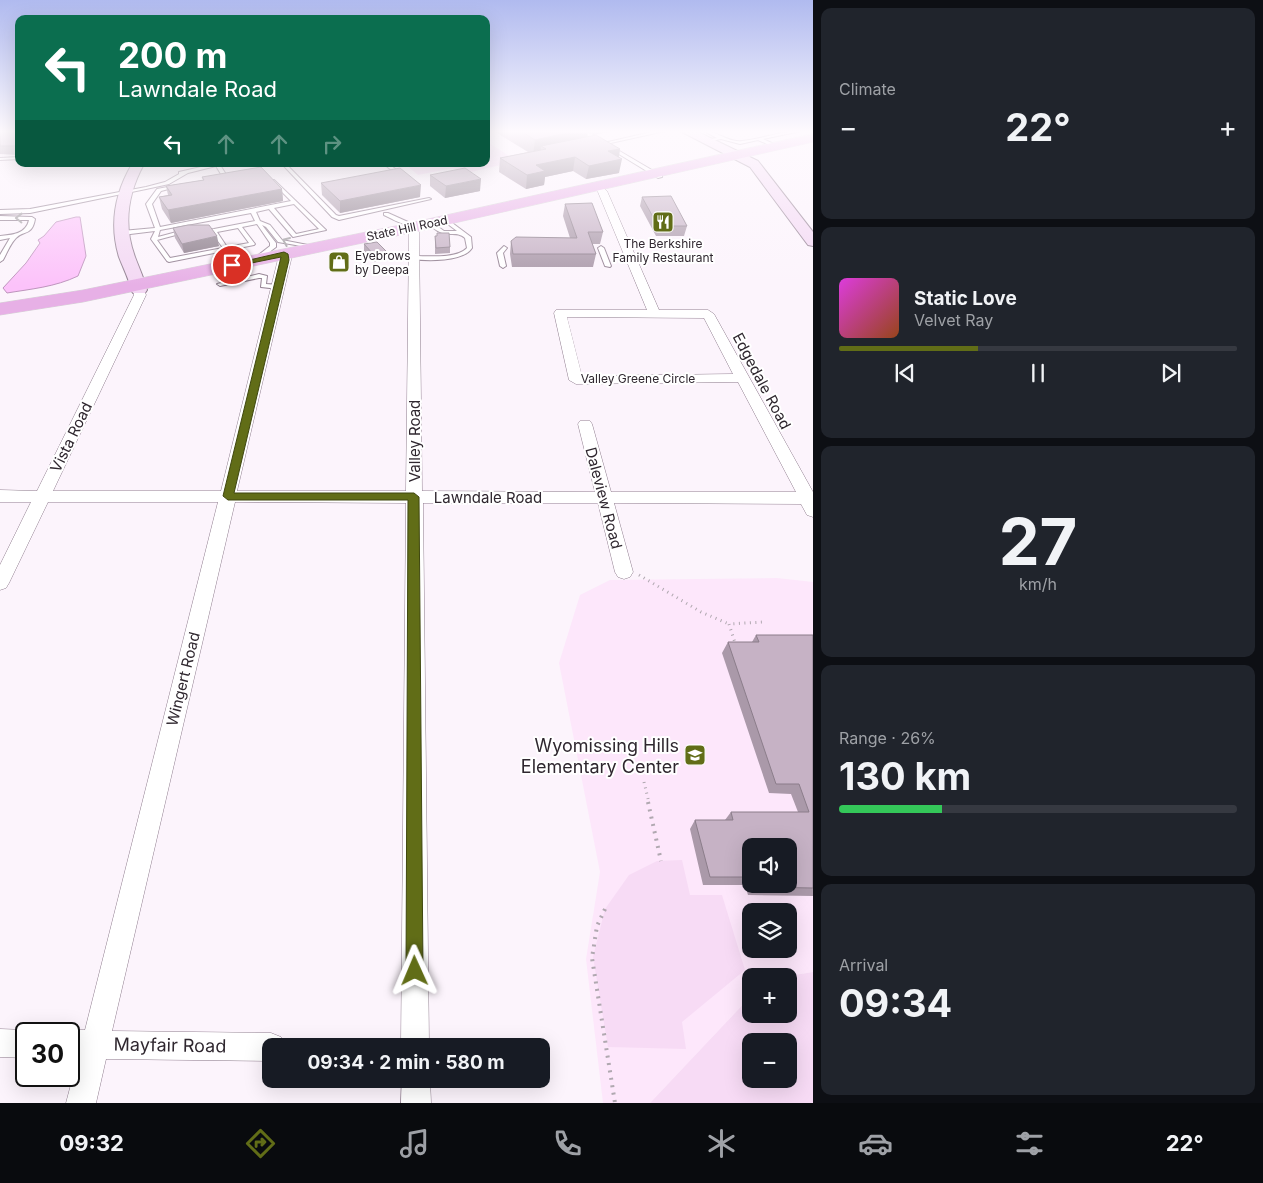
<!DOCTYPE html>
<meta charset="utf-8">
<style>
:root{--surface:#171b24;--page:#20242c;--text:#f1f3f6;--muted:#9ea1a6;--line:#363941;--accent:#616d17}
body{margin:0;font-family:Inter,sans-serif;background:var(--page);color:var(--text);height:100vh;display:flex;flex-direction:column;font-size:19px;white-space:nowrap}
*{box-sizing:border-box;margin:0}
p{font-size:16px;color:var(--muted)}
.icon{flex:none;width:28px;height:28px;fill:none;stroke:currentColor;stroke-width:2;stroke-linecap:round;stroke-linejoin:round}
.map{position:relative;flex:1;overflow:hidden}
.details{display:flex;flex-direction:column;gap:8px;padding:8px;background:#0d0f14;width:450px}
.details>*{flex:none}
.guide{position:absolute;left:15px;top:15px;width:475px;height:152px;border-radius:10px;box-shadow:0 5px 20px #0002;background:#0b6e4f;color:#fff;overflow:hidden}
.fabs{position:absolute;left:742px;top:838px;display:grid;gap:10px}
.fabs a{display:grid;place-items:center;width:55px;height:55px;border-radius:10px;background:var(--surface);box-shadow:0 5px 20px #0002;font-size:25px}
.speed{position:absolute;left:15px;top:1022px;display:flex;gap:10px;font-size:25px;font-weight:700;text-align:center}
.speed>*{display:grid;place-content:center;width:65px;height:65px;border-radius:50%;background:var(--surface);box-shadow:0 5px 20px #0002;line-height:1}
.speed .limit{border:2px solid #111;border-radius:8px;background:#fff;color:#111}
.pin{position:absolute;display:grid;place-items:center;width:42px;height:42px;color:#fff;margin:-21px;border:2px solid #fff;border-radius:50%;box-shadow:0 1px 5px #0007}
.me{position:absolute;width:55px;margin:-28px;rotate:359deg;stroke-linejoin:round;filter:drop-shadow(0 0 4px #0008)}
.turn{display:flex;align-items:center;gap:18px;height:105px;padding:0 20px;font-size:22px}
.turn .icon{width:65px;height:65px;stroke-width:2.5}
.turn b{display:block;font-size:35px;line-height:42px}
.lanes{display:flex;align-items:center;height:48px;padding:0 20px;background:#0003;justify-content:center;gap:25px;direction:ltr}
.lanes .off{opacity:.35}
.big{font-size:38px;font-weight:700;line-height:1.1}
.details .widget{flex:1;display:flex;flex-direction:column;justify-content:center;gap:8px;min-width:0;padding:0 18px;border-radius:10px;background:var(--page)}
.details .dial{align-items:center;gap:0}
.dial b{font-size:65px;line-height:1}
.song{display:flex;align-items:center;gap:15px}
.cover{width:60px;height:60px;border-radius:8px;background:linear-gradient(135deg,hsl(300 70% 55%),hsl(20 70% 35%))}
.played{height:5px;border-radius:2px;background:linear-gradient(90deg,var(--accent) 35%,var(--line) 35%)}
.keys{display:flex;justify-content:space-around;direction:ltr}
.heat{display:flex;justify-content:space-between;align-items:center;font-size:28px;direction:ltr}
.charge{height:8px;border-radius:4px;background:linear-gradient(90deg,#34c759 26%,var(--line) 0)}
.trip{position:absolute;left:262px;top:1038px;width:288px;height:50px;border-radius:10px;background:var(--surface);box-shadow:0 5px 20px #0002;font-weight:700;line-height:50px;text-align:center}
.menu{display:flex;height:80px;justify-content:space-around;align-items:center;background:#090b0e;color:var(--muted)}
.menu .icon{width:35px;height:35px}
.menu .active{color:var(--accent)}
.menu b{font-size:22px;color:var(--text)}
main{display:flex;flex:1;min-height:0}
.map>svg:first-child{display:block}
</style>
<main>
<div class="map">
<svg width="813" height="1103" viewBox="0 0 813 1103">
<rect width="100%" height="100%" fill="#fcf4fc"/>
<!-- built -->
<path fill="#fde7fb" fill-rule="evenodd" d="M777 578 813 582V972L788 976H751V996L650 1103H603L586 959 600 872 559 663 580 595 610 580ZM751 846H789V884H751ZM751 911H789V949H751Z"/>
<!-- green -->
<path fill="#f7dbf5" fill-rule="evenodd" d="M486 141 517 161 471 172 453 168 418 175 405 164H486Z
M682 860 690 895H722L745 970 682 1022 686 1049 608 1047 593 957 605 909 629 875 657 861Z
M813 972V1103H650L751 996V1014H789L788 976ZM751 1041H789V1079H751Z"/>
<!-- water -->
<path fill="#fcc2fa" stroke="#be94bd" d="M76 217H80L86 256 78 276C55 287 31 289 7 293L3 288 26 263 40 243 38 240 44 236 56 222Z"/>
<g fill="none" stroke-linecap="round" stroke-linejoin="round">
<!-- lane casing -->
<g stroke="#907e8f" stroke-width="2">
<path id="lane" d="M656 131H665L597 146 595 145Z
M704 131C717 131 729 143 742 141 762 139 781 131 801 131L763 139 776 145 774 147 758 140 740 144 721 139 706 142 704 140 717 138Z
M611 146 662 176V177L658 178 609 148Z
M19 157V159L0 160V158Z
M214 164H221L220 165 227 176H234V178L224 179 216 166 188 173 169 184 146 189 30 213 0 214V210L30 209 146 187 165 182 179 174V172Z
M282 164H286L336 215 339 216 429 198 431 199 339 220 332 217Z
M384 164H389L404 176 400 177Z
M274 180 326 230 293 237 269 209 256 212 260 221 270 225 282 240 313 246V248L278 242 266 227 262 225 276 243V247L260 259H256V257L270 246V243L257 224 242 227 255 244 254 245 169 262 167 261 151 239 155 231 122 235 119 233 122 231 155 228 146 204 157 189 178 185 180 186 161 191 152 204 160 227 291 201 272 182V181ZM294 204 319 229 296 234 274 208ZM251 213 255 221 214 229 200 230 199 231 202 233H212L223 248 170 258 157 240 187 232 184 230 158 237 160 230ZM238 228 249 243 227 247 217 232Z
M384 213H388L408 222H419L422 224C409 229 396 221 384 215Z
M0 216 32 217 35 219C32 236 24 230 16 238 10 244 7 253 3 260L0 262V255L10 238 0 240V236C12 235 26 234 29 220H0Z
M451 222 471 237 472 248C463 262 427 261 412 259V257L414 256C428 256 457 259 467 248L465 238C455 229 447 240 432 227L437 226 444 231H457L449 225V223Z
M504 246 507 248 503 253 506 266 503 268 500 266 497 253Z
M601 246 604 248 611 266 610 267 605 266 598 248Z
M259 274 267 276 266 284 279 285 282 287 279 289 261 287 262 278H259L220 286 217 284Z"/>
</g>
<!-- street casing -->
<g stroke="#907e8f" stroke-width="1">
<path id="street" d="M597 183 607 191 659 310H708L714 314 813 492V517L807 515 801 504 614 503 633 572 630 577 624 579 618 577 615 572 598 503H423L429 1046H401L406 503 235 502 112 1031 271 1033 281 1037 285 1046H271V1061L106 1059 96 1103H66L78 1058H69V1034H60L69 1030H85L218 502H48L9 583 6 588 0 590V565L31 502H0V490L37 491 134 295 133 290 139 286 143 287 146 295 53 491H221L279 255 285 252 291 255V260L237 491H406L409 233 405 228 410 225 414 226 419 232 422 491 595 492 578 424 580 421H590L592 424 611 492H796L738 382 576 384 569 380 554 313 556 310H647L598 192 592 186ZM567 317 704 318 733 374 582 376Z
M0 1029 26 1030 35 1034H26V1058L0 1057Z
M402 1079H430L431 1103H401Z"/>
</g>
<!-- secondary casing -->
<g stroke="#907e8f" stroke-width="2">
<path id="secondary" d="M680 131H696L758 161 813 232V246L808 245 750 167Z
M132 164H144C128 193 123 225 135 257 139 268 144 278 147 290L145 293H133L131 290C129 278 123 268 119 257 109 224 115 193 132 164Z"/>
</g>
<!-- primary casing -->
<g stroke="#d5d4d5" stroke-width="1">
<path id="primary" d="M813 134V142L410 233 83 302 0 315V303L83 290 410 223Z"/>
</g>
<!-- path-far1 -->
<path stroke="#b0a8b0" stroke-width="3" stroke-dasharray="1 4.5" stroke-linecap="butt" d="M639 575 701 612 729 624
M736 646 729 624 763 622
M644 782 649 803"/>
<!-- path -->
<path stroke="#b0a8b0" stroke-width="4" stroke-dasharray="2 5.5" stroke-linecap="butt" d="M648 802 661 861
M605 909 597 926 592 958 615 1103"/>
<!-- lane -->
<use href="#lane" fill="#fff" fill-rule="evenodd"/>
<!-- street -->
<use href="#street" fill="#fff" fill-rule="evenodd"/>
<!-- secondary -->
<use href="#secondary" fill="#f3d8f3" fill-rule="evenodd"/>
<!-- primary -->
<use href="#primary" fill="#e7b0e6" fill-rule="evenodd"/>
</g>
<!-- wall -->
<path fill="#aa99a9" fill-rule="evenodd" d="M0 131H19V155L0 154Z
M494 131H613L593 135 588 133 587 137 620 149 619 157V173L586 179 573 171 545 177 544 185 526 189 499 172 500 158 528 152Z
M430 175 480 191 445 198 430 186Z
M202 177 282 189 283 201 171 223 162 209 159 197 168 195 166 186 203 180Z
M321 183 420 197 340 213 322 195Z
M642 197 687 226 684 236H656L640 206Z
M565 204 603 232 600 244H592L596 254 593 267H512L510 254 511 241 570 238 563 216Z
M173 228 219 246 184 253 175 238Z
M435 236 450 247V253L435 254Z
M364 244 388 259 374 262 364 251Z
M756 635H813V896L748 895 745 885H703L690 829 695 820H725L731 812H798L791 794 769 793 722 653 728 642H752ZM751 846 789 884H751Z"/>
<!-- shaded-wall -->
<path fill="#8b7d8a" d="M575 131H588L586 144 546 149 541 146 540 154 533 155 535 140Z
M594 131H613L593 135Z
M620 149 618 160 622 159 619 173 586 179 589 166 608 151Z
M575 157 573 171 545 177 544 185 526 189 527 175 536 165Z
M481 179 480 191 445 198 446 186Z
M421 185 420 197 340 213V201Z
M282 189 283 201 171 223 168 210Z
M217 236 219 246 184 253 182 244Z
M387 252 388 259 374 262V255Z"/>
<!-- building -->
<path fill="#c6b2c5" stroke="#8b7d8a" d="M0 131H19V145L18 146H0Z
M521 131H575L535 140Z
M596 135 620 149 608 151 622 159 589 166 575 157 536 165 545 171 527 175 500 158 546 149 541 146Z
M261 167 282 189 168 210 159 197 172 195 166 186 204 180 202 177Z
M400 168 421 185 340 201 321 183Z
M465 168 481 179 446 186 430 175Z
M671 196 687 226H658L642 197Z
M592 203 603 232H588L596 254H513L511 241 516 237 577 238 565 204Z
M188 225H209L217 236 182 244 173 228Z
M437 233H449L450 247 436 248 435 236H437Z
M377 242 387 252 374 255 364 244Z
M756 635H813V888L755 887 754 884H789V846H751V877H710L695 820H733L731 812H809L799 784H776L728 642H759Z"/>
<!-- one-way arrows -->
<defs><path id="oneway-chevron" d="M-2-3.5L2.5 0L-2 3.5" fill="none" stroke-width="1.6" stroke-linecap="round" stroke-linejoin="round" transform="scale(1.25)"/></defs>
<g stroke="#a19ea1">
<use href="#oneway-chevron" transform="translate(19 218) rotate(-179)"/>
<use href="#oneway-chevron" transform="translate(286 241) rotate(-157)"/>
</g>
<!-- sky -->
<linearGradient id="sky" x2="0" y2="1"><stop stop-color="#b0baef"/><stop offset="0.46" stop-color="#fefafe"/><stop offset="1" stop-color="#fefafe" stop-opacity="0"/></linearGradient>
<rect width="813" height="286" fill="url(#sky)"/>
<!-- route -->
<path fill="#616d17" stroke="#3f470f" d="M284 252 288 254 289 260 234 493H414L419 497 423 971 421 977 415 979 409 977 406 971 408 500H228L223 496 281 257 232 267 228 265Z"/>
<!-- icons -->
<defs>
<g id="restaurant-square" transform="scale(1.125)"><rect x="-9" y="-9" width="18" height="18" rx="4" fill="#616d17" stroke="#fff"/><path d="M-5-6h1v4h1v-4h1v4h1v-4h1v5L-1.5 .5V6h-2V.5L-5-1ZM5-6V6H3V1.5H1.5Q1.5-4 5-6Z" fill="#fff"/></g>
<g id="shop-square" transform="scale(1.125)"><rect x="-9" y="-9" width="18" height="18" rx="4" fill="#616d17" stroke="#fff"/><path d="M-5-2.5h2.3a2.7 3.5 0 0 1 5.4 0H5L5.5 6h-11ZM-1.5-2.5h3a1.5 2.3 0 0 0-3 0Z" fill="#fff"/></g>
<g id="school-square" transform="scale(1.125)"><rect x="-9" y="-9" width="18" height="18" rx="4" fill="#616d17" stroke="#fff"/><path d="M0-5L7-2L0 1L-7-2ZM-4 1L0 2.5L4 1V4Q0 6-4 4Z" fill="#fff"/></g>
</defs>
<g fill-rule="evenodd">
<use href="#restaurant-square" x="663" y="222"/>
<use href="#shop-square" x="339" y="262"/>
<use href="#school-square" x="695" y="755"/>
</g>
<g text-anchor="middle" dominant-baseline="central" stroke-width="4" stroke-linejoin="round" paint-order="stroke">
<!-- far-street labels -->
<g font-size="12" fill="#2f272f" stroke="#fff">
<text transform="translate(407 228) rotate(-12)">State Hill Road</text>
<text x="638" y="378">Valley Greene Circle</text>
</g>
<!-- far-poi labels -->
<g font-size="12" fill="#2f272f" stroke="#fff">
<text x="663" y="243">The Berkshire<tspan x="663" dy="14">Family Restaurant</tspan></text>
<text x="355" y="255" text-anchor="start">Eyebrows<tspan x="355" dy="14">by Deepa</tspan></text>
</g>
<!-- street labels -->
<g font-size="15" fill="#2f272f" stroke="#fff">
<text transform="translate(762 381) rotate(62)">Edgedale Road</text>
<text transform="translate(71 437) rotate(-64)">Vista Road</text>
<text transform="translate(414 441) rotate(-90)">Valley Road</text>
<text x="488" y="497">Lawndale Road</text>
<text transform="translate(604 498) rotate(75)">Daleview Road</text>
<text transform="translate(183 679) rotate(-76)">Wingert Road</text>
</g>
<!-- near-poi labels -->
<g font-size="18" fill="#2f272f" stroke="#fff" text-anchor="end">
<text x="679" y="745">Wyomissing Hills<tspan x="679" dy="21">Elementary Center</tspan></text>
</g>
<!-- near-street labels -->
<g font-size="18" fill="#2f272f" stroke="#fff">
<text transform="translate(170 1045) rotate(1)">Mayfair Road</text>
</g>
</g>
</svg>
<div class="fabs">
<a><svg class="icon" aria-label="sound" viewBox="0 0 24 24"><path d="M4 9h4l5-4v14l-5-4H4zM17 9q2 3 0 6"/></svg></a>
<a><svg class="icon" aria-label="layers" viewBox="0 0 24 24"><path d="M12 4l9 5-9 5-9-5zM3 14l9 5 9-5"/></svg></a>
<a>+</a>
<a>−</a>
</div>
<div class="speed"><div class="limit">30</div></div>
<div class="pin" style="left:232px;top:265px;background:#d93025"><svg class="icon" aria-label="arrive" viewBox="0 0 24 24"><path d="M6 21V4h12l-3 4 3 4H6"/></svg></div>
<svg class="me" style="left:415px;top:971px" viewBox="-20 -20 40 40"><path d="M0-17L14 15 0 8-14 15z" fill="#616d17" stroke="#fff" stroke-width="4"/></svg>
<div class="trip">09:34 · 2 min · 580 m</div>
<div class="guide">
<div class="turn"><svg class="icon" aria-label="left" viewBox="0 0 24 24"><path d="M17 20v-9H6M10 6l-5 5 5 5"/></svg><div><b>200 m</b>Lawndale Road</div></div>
<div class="lanes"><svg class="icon" aria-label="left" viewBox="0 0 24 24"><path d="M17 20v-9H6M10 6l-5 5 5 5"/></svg><svg class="icon off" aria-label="ahead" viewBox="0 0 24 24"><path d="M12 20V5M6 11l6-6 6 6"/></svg><svg class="icon off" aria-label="ahead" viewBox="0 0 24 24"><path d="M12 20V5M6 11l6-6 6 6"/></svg><svg class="icon off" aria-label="right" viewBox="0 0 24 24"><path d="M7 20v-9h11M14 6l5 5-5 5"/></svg></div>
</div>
</div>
<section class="details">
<div class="widget"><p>Climate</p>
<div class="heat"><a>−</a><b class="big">22°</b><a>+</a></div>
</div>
<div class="widget">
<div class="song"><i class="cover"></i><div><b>Static Love</b><p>Velvet Ray</p></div></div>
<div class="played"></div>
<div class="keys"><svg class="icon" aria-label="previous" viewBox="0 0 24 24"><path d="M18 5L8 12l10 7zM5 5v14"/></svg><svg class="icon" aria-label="pause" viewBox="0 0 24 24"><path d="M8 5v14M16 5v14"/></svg><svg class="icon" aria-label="next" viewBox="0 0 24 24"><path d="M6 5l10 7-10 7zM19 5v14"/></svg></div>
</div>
<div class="widget dial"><b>27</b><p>km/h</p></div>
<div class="widget"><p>Range · 26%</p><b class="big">130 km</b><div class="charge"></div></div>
<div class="widget"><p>Arrival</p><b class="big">09:34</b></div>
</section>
</main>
<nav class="menu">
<b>09:32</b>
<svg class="icon active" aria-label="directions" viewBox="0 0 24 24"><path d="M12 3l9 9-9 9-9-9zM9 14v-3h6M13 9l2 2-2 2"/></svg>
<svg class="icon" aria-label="music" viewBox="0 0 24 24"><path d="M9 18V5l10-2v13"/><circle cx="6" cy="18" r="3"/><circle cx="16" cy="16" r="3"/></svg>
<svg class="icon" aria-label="phone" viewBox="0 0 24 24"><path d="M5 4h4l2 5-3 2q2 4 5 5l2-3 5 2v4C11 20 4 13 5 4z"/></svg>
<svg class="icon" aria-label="climate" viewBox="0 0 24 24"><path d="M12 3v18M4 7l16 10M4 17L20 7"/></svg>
<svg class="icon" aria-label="car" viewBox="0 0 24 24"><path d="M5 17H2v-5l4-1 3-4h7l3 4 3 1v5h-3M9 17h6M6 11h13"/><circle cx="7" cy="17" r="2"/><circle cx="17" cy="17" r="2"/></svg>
<svg class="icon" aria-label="filters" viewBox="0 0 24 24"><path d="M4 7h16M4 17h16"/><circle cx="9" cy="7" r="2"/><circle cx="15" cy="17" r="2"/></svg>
<b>22°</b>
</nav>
